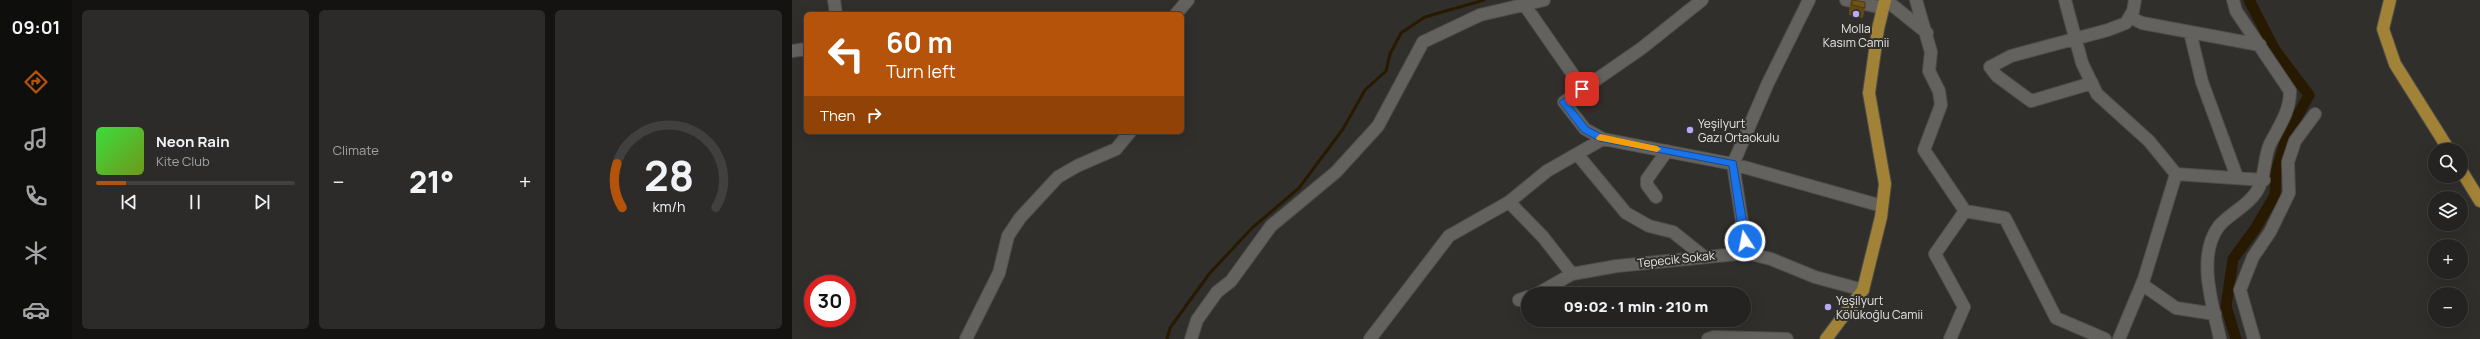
<!DOCTYPE html>
<meta charset="utf-8">
<style>
:root{--surface:#242321;--page:#2c2b2a;--text:#f1f3f6;--muted:#a3a4a5;--line:#41403f;--accent:#b45309}
body{margin:0;font-family:Manrope,sans-serif;background:var(--page);color:var(--text);height:100vh;display:flex;flex-direction:column;font-size:15px;white-space:nowrap}
*{box-sizing:border-box;margin:0}
p{font-size:13px;color:var(--muted)}
.icon{flex:none;width:22px;height:22px;fill:none;stroke:currentColor;stroke-width:2;stroke-linecap:round;stroke-linejoin:round}
.map{position:relative;flex:1;overflow:hidden}
.details{display:flex;flex-direction:column;gap:10px;padding:10px;background:#141312;width:720px}
.details>*{flex:none}
.top-card{position:absolute;left:12px;top:12px;width:380px;height:122px;border-radius:6px;box-shadow:0 4px 16px #0002,0 0 0 1px var(--line);background:#b45309;color:#fff;overflow:hidden}
.tools{position:absolute;left:1636px;top:143px;display:grid;gap:8px}
.tools a{display:grid;place-items:center;width:40px;height:40px;border-radius:50%;background:var(--surface);box-shadow:0 4px 16px #0002,0 0 0 1px var(--line);font-size:20px}
.speed{position:absolute;left:12px;top:275px;display:flex;gap:8px;font-size:20px;font-weight:700;text-align:center}
.speed>*{display:grid;place-content:center;width:52px;height:52px;border-radius:50%;background:var(--surface);box-shadow:0 4px 16px #0002,0 0 0 1px var(--line);line-height:1}
.speed .limit{border:6px solid #d22;background:#fff;color:#111}
.pin{position:absolute;display:grid;place-items:center;width:34px;height:34px;color:#fff;margin:-17px;border-radius:8px;box-shadow:0 2px 6px #0006}
.me{position:absolute;width:44px;margin:-22px;rotate:349deg;stroke-linejoin:round;filter:drop-shadow(0 0 3px #0008)}
.turn{display:flex;align-items:center;gap:14px;height:84px;padding:0 16px;font-size:18px}
.turn .icon{width:52px;height:52px;stroke-width:2.5}
.turn b{display:block;font-size:28px;line-height:34px}
.then{display:flex;align-items:center;height:38px;padding:0 16px;background:#0003;gap:8px;font-size:15px}
.big{font-size:30px;font-weight:800;line-height:1.1}
.details .card{flex:1;display:flex;flex-direction:column;justify-content:center;gap:6px;min-width:0;padding:0 14px;border-radius:6px;background:var(--page)}
.details .dial{align-items:center;gap:0}
.dial svg{height:104px;overflow:visible;fill:none;stroke:var(--line);stroke-width:7;stroke-linecap:round;text-anchor:middle}
.dial text{fill:var(--text);stroke:none}
.song{display:flex;align-items:center;gap:12px}
.cover{width:48px;height:48px;border-radius:6px;background:linear-gradient(135deg,hsl(120 70% 55%),hsl(80 70% 35%))}
.played{height:4px;border-radius:2px;background:linear-gradient(90deg,var(--accent) 15%,var(--line) 15%)}
.keys{display:flex;justify-content:space-around;direction:ltr}
.heat{display:flex;justify-content:space-between;align-items:center;font-size:22px;direction:ltr}
.details .tiles{flex:1;display:grid;gap:10px;grid-template-columns:repeat(3,1fr)}
.trip{position:absolute;left:729px;top:287px;width:230px;height:40px;border-radius:20px;background:var(--surface);box-shadow:0 4px 16px #0002,0 0 0 1px var(--line);font-weight:800;line-height:40px;text-align:center}
main{display:flex;flex:1;min-height:0}
.dock{display:flex;flex-direction:column;width:72px;justify-content:space-around;align-items:center;background:#0e0e0d;color:var(--muted)}
.dock .icon{width:28px;height:28px}
.dock .active{color:var(--accent)}
.dock b{font-size:18px;color:var(--text)}
.map>svg:first-child{display:block}
</style>
<main>
<nav class="dock">
<b>09:01</b>
<svg class="icon active" aria-label="directions" viewBox="0 0 24 24"><path d="M12 3l9 9-9 9-9-9zM9 14v-3h6M13 9l2 2-2 2"/></svg>
<svg class="icon" aria-label="music" viewBox="0 0 24 24"><path d="M9 18V5l10-2v13"/><circle cx="6" cy="18" r="3"/><circle cx="16" cy="16" r="3"/></svg>
<svg class="icon" aria-label="phone" viewBox="0 0 24 24"><path d="M5 4h4l2 5-3 2q2 4 5 5l2-3 5 2v4C11 20 4 13 5 4z"/></svg>
<svg class="icon" aria-label="climate" viewBox="0 0 24 24"><path d="M12 3v18M4 7l16 10M4 17L20 7"/></svg>
<svg class="icon" aria-label="car" viewBox="0 0 24 24"><path d="M5 17H2v-5l4-1 3-4h7l3 4 3 1v5h-3M9 17h6M6 11h13"/><circle cx="7" cy="17" r="2"/><circle cx="17" cy="17" r="2"/></svg>
</nav>
<section class="details">
<div class="tiles">
<div class="card">
<div class="song"><i class="cover"></i><div><b>Neon Rain</b><p>Kite Club</p></div></div>
<div class="played"></div>
<div class="keys"><svg class="icon" aria-label="previous" viewBox="0 0 24 24"><path d="M18 5L8 12l10 7zM5 5v14"/></svg><svg class="icon" aria-label="pause" viewBox="0 0 24 24"><path d="M8 5v14M16 5v14"/></svg><svg class="icon" aria-label="next" viewBox="0 0 24 24"><path d="M6 5l10 7-10 7zM19 5v14"/></svg></div>
</div>
<div class="card"><p>Climate</p>
<div class="heat"><a>−</a><b class="big">21°</b><a>+</a></div>
</div>
<div class="card dial"><svg viewBox="0 0 100 80">
<path d="M14 69A42 42 0 1 1 86 69"/>
<path d="M14 69A42 42 0 0 1 10 35" stroke="#b45309"/>
<text x="50" y="56" font-size="32" font-weight="700">28</text>
<text x="50" y="72" font-size="11">km/h</text>
</svg></div>
</div>
</section>
<div class="map">
<svg width="1688" height="339" viewBox="0 0 1688 339">
<rect width="100%" height="100%" fill="#302f2c"/>
<g fill="none" stroke-linecap="round" stroke-linejoin="round">
<!-- stream -->
<path stroke="#281a00" stroke-width="3" d="M375 339 378 328 417 274 460 228 507 188 551 129 573 90 594 71 598 54 609 33 633 17 692 0"/>
<!-- canal -->
<path stroke="#281a00" stroke-width="11" d="M1444 339 1434 306 1441 259 1463 229 1483 195 1484 172 1496 133 1517 95 1483 50 1457 0"/>
<!-- minor casing -->
<g stroke="#4e4d4a" stroke-width="14">
<path id="minor" d="M42 0 44 14
M910 0 850 48 772 102 793 129 811 139 941 164 1090 206
M1054 0 1091 8
M1094 0 1135 33
M1124 0 1139 52 1137 71 1147 91 1149 105 1132 150 1173 211 1213 218 1264 318 1313 339
M1273 0 1290 63 1305 94 1357 141 1384 174 1352 279 1327 339
M730 5 734 7 791 89
M384 14 396 0
M1338 17 1350 23 1468 45
M1398 32 1410 82 1445 177
M0 51 14 49
M1300 83 1239 101 1205 76 1198 67 1219 56 1316 30 1334 23 1341 11 1343 0
M785 154 834 213 857 226 881 232 911 256
M1384 174 1472 180
M864 197 855 185V179L875 151
M717 202 751 237 780 274
M955 253 941 164 976 83 1017 0
M1351 285 1384 308 1423 314
M745 294 780 274 825 266 955 253 979 259 1023 277 1071 290
M727 300 736 297
M174 339 207 273 216 236 228 218 266 177 285 166 324 149 338 132
M399 339 405 320 425 292 439 281 479 226 544 172 586 126 631 42 688 15 752 0
M578 339 657 236 717 202 755 171 811 139
M916 339 922 337 995 339
M1158 339 1172 307 1143 254 1173 211
M1428 339C1421 306 1404 256 1427 226 1438 213 1456 206 1465 191 1474 177 1471 159 1478 144 1487 126 1498 112 1498 91L1444 11 1441 0
M1462 339 1448 290 1461 257 1478 232 1497 193 1496 162 1503 141 1523 114"/>
</g>
<!-- major casing -->
<g stroke="#4e4d4a" stroke-width="14">
<path id="major" d="M1598 0 1591 29 1603 64 1657 150
M1669 170 1688 201
M1034 339 1071 290 1089 217 1093 184 1077 93 1086 29 1093 0"/>
</g>
<!-- minor -->
<use href="#minor" stroke="#64625f" stroke-width="12"/>
<!-- major -->
<use href="#major" stroke="#a18236" stroke-width="12"/>
</g>
<!-- wall -->
<path fill="#5f4815" d="M1059 0 1073 8 1071 18 1057 15V10Z"/>
<!-- building -->
<path fill="#6f5418" stroke="#4e3b11" d="M1060 0 1073 2V8L1060 5Z"/>
<!-- route -->
<path fill="#1a73e8" stroke="#114b97" d="M788 87 795 89 777 103 796 127 813 136 944 161 958 241 956 244 953 245 948 241 937 166 807 141 790 132 767 102Z"/>
<!-- slow -->
<path fill="#f59e0b" d="M808 134 865 146 869 149 865 152 805 140 804 138Z"/>
<!-- markers -->
<g fill="#baaaf6" stroke="#302f2c" stroke-width="1.5">
<circle cx="1064" cy="14" r="4"/>
<circle cx="898" cy="130" r="4"/>
<circle cx="1036" cy="307" r="4"/>
</g>
<g text-anchor="middle" dominant-baseline="central" stroke-width="4" stroke-linejoin="round" paint-order="stroke">
<!-- poi labels -->
<g font-size="12" fill="#e6e5e4" stroke="#302f2c" text-anchor="start">
<text x="1064" y="28" text-anchor="middle">Molla<tspan x="1064" dy="14">Kasım Camii</tspan></text>
<text x="906" y="123">Yeşilyurt<tspan x="906" dy="14">Gazı Ortaokulu</tspan></text>
<text x="1044" y="300">Yeşilyurt<tspan x="1044" dy="14">Kölükoğlu Camii</tspan></text>
</g>
<!-- street labels -->
<g font-size="12" fill="#e6e5e4" stroke="#302f2c">
<text transform="translate(884 259) rotate(-6)">Tepecik Sokak</text>
</g>
</g>
</svg>
<div class="tools">
<a><svg class="icon" aria-label="search" viewBox="0 0 24 24"><circle cx="10" cy="10" r="6"/><path d="M15 15l6 6"/></svg></a>
<a><svg class="icon" aria-label="layers" viewBox="0 0 24 24"><path d="M12 4l9 5-9 5-9-5zM3 14l9 5 9-5"/></svg></a>
<a>+</a>
<a>−</a>
</div>
<div class="speed"><div class="limit">30</div></div>
<div class="pin" style="left:790px;top:89px;background:#d93025"><svg class="icon" aria-label="arrive" viewBox="0 0 24 24"><path d="M6 21V4h12l-3 4 3 4H6"/></svg></div>
<svg class="me" style="left:953px;top:241px" viewBox="-20 -20 40 40"><circle r="17" fill="#1a73e8" stroke="#fff" stroke-width="3"/><path d="M0-11L8 9 0 5-8 9z" fill="#fff"/></svg>
<div class="trip">09:02 · 1 min · 210 m</div>
<div class="top-card">
<div class="turn"><svg class="icon" aria-label="left" viewBox="0 0 24 24"><path d="M17 20v-9H6M10 6l-5 5 5 5"/></svg><div><b>60 m</b>Turn left</div></div>
<div class="then">Then<svg class="icon" aria-label="right" viewBox="0 0 24 24"><path d="M7 20v-9h11M14 6l5 5-5 5"/></svg></div>
</div>
</div>
</main>
